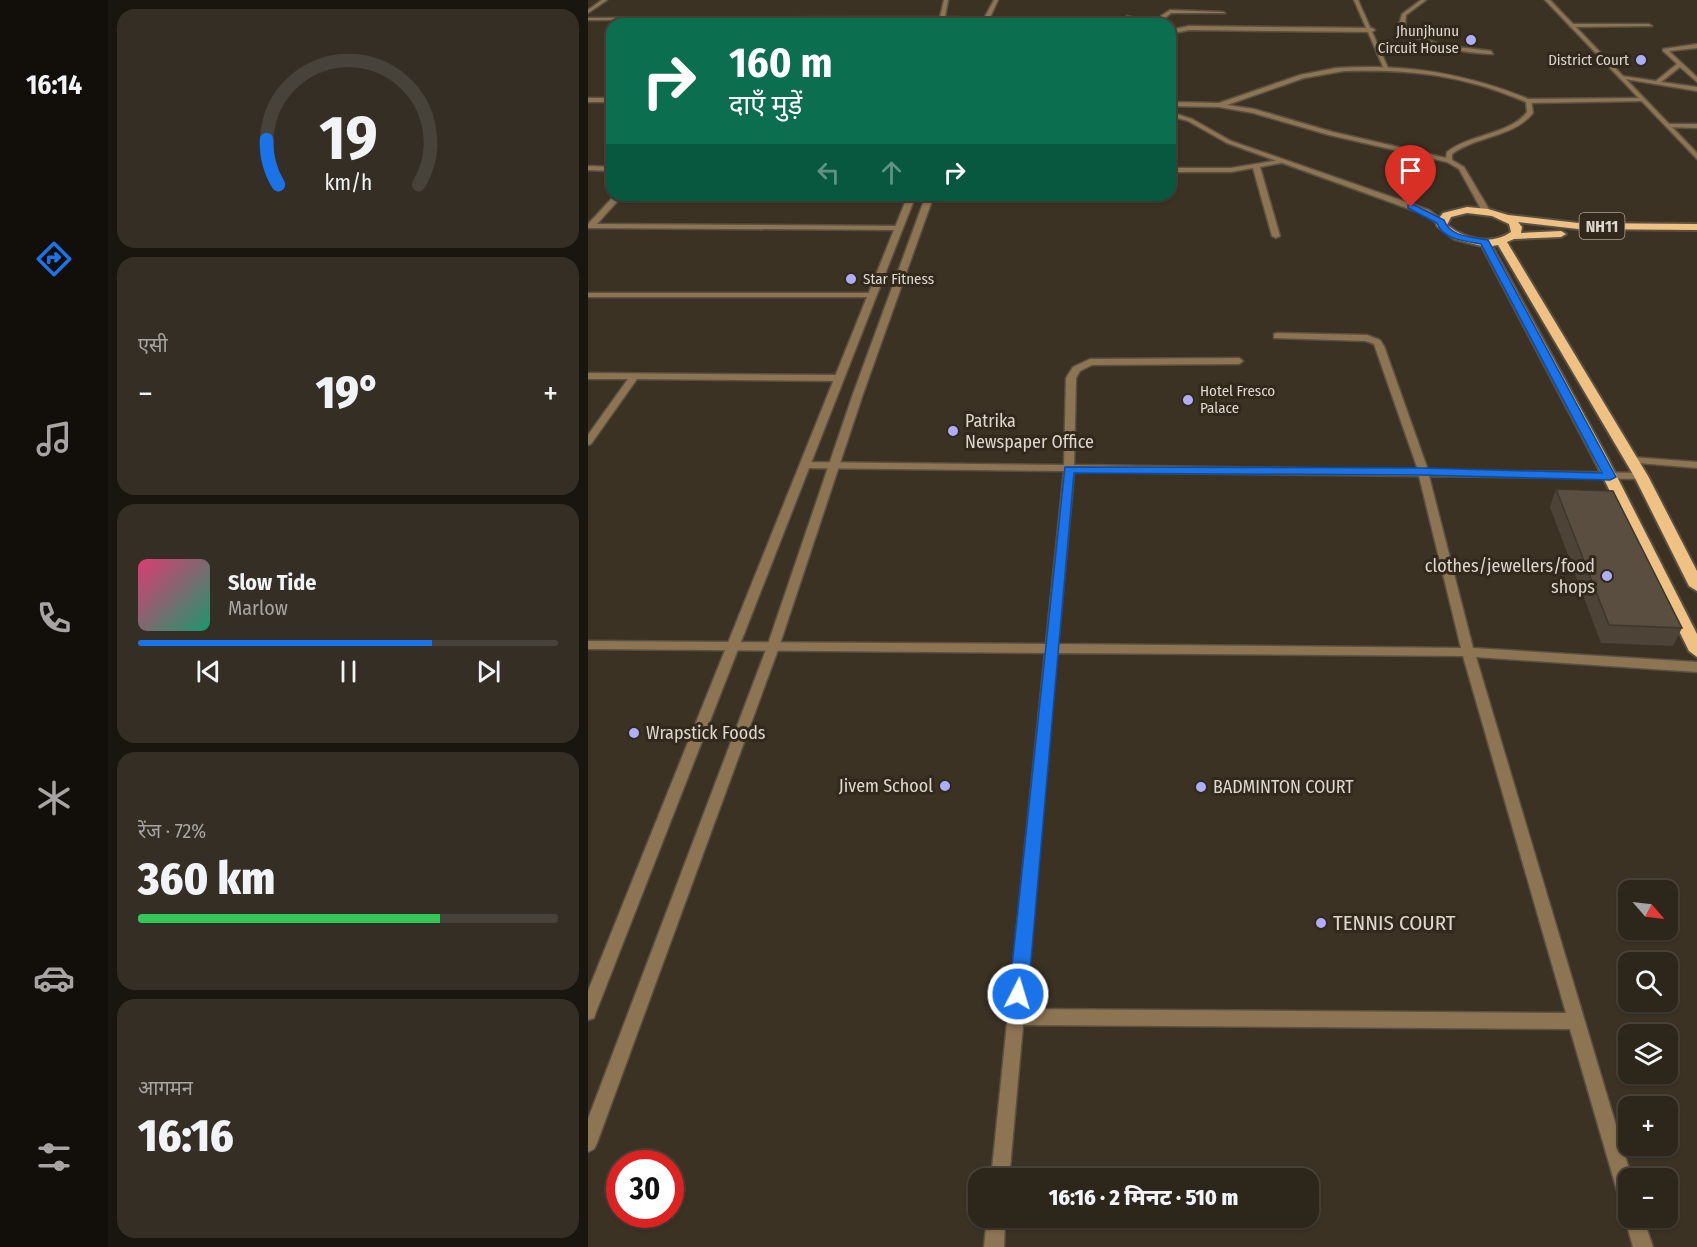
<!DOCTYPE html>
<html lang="hi">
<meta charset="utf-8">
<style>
:root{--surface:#2d261b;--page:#352e24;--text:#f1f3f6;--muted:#a7a5a3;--line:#48433a;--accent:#1a73e8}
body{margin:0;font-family:"Fira Sans Condensed","Noto Sans Devanagari",sans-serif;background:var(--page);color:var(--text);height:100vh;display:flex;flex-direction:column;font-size:22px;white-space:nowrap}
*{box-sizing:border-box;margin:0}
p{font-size:20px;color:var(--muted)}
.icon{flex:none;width:33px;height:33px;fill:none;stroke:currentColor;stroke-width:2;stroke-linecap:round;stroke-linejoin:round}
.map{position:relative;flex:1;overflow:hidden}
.drawer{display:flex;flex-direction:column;gap:9px;padding:9px;background:#19150f;width:480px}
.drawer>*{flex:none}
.top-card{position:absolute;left:18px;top:18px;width:570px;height:183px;border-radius:18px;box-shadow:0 2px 4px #0004,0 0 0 2px var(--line);background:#0b6e4f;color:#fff;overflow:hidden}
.needle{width:39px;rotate:118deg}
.tools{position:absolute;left:1030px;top:880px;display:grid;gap:12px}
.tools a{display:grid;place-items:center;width:60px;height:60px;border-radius:12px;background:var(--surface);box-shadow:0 2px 4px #0004,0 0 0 2px var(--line);font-size:30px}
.speed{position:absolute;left:18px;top:1150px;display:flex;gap:12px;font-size:30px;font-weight:700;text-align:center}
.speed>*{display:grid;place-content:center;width:78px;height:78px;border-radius:50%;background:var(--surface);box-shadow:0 2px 4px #0004,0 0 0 2px var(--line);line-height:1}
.speed .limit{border:9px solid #d22;background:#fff;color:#111}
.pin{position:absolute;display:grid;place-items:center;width:51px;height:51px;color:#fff;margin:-62px -26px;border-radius:50% 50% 50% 0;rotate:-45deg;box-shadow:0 0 6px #0007}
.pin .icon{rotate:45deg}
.me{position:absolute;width:66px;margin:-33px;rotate:5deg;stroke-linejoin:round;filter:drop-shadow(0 0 4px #0008)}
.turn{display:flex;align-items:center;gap:21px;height:126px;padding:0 24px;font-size:27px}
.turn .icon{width:78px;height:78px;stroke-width:2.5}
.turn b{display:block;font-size:42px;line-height:51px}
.lanes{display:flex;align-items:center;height:57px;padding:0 24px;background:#0003;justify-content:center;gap:30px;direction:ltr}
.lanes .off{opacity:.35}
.big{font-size:45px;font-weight:800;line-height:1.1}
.drawer .card{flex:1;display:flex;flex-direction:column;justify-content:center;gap:9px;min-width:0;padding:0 21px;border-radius:18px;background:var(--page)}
.drawer .dial{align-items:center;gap:0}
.dial svg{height:156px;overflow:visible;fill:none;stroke:var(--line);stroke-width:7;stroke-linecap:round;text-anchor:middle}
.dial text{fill:var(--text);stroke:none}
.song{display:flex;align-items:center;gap:18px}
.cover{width:72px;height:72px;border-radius:9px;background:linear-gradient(135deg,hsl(340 70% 55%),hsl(160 70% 35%))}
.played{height:6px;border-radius:3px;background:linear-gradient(90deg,var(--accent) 70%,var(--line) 70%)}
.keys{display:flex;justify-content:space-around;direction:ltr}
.heat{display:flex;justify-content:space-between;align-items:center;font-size:33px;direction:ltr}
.charge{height:9px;border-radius:4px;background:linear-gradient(90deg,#34c759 72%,var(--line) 0)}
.trip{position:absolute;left:380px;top:1168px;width:351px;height:60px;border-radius:18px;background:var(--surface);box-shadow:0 2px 4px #0004,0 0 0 2px var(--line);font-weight:800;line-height:60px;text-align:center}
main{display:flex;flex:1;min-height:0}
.tabs{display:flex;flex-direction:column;width:108px;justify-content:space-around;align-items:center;background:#120f0b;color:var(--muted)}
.tabs .icon{width:42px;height:42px}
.tabs .current{color:var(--accent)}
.tabs b{font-size:27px;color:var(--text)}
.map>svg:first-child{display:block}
</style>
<main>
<nav class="tabs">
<b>16:14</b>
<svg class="icon current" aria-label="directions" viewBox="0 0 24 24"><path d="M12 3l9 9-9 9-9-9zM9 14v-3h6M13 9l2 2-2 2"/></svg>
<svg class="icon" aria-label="music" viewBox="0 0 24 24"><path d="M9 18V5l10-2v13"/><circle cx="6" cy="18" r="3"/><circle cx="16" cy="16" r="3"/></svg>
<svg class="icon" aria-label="phone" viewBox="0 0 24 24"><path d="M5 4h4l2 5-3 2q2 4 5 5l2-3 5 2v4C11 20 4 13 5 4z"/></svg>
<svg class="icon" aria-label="climate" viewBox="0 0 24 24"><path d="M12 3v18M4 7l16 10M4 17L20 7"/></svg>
<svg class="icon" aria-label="car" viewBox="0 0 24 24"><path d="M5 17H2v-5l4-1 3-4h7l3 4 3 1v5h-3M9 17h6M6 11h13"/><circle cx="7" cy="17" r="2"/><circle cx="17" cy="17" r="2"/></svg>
<svg class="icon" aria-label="filters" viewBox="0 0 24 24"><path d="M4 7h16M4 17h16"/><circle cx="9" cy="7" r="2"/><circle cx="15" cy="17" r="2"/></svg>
</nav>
<section class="drawer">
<div class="card dial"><svg viewBox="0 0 100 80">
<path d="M14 69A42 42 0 1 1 86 69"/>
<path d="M14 69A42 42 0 0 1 8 46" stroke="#1a73e8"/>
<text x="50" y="56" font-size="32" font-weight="700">19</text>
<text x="50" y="72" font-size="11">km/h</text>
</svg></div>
<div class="card"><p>एसी</p>
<div class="heat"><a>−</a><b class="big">19°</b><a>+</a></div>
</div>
<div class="card">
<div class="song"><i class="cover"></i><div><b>Slow Tide</b><p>Marlow</p></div></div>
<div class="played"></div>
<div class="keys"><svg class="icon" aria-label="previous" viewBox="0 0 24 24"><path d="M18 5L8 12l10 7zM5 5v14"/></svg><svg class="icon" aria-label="pause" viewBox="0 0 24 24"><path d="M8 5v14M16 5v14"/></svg><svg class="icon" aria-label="next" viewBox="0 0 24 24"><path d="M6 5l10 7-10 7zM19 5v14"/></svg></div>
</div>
<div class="card"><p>रेंज · 72%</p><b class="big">360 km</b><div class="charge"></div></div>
<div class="card"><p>आगमन</p><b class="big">16:16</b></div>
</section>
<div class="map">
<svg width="1109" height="1247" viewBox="0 0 1109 1247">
<rect width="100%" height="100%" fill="#3c3224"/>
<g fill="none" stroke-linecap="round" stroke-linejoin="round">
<!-- service casing -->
<g stroke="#595043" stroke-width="3">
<path id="service" d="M833 0H838L818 15 817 25C835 47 876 47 903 51L905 54C880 54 828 45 811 25L814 14Z
M582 10 635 12 637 13H583L577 18H573V16Z
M539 16 568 23 569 24H560L537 18Z
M984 24H1061L1064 26 982 27Z
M601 26 784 28 787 30 784 32 601 30 582 34V30Z
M1109 44V48L1081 51 1109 77V82L1092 67 1073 82 1109 87V91L1031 78 1034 76 1068 81 1089 64 1075 51V49Z
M1056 98 1058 101 941 103 938 101 941 99Z
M1080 124H1109V128L1078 127Z
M691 160 693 161V163L672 167 692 236 688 238 684 236 665 168 643 172H582V168H643Z
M1043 457 1109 462V468L1039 462 1038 460Z"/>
</g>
<!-- minor casing -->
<g stroke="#595043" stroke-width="3">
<path id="minor" d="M14 0H19L0 13V10Z
M356 0H360L357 17 401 18 0 20V18L352 17Z
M766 0H770L801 70 796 69Z
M957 0H962L1109 153V159Z
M0 166 24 167V171L0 170Z
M27 195H35L9 224 310 226 314 228 310 230 0 228V224Z
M0 293H282L286 295 282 297H0Z
M689 333 779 335 792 340 796 346 840 470 1053 473 1058 476 1053 479 841 476 885 648 1109 662V672L888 657 1044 1179H1041V1210L1034 1208 1032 1201 982 1029 435 1025 421 1179H403L457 653 0 649V641L458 644 476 471 217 468 212 465 217 462 476 465 478 378 485 367 502 359 651 358 655 361 651 364 504 365 492 371 488 378 486 465 830 470 786 344 778 341 686 338V334ZM486 472 831 476 873 648 470 644ZM469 653 875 656 978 1013 437 1009Z
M0 373 250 375 255 378 250 381 49 379 3 444 0 445V435L40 379H0Z
M1039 1211H1041V1218H1055L1065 1247H1045L1037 1218Z
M399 1218H417L416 1247H396Z"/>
</g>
<!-- tertiary casing -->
<g stroke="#595043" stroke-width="3">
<path id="tertiary" d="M406 0H410L399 24H393Z
M748 68C818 64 878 73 943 100L945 113C926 137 888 136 864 154V160L876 167 902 211 901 213 894 211 871 169 859 162 741 135 665 113 631 107 582 106V102L631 103 712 75ZM756 71C824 69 875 75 938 102L939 112C923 134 882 134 859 152L858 158 745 132 666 109 639 105 716 78Z
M0 98H24V102H0Z
M582 112 604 119 643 141 841 210 857 222 850 224 835 214 639 143 600 121 582 116Z
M320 195H328L8 1012 6 1018 0 1020V991Z
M338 195H346L275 394 191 647 9 1143 6 1149 0 1152V1119L179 647 265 394Z"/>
</g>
<!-- trunk casing -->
<g stroke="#595043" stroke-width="4">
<path id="trunk" d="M879 207 900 209 920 215 990 223 1109 224V230L990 229 930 222 934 227 933 233 973 231 978 234 973 237 926 239 919 242 1060 476 1109 571V591L1101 586 1046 476 910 245 904 246 1019 457 1109 634V657L1101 651 1005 457 894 246 866 239 849 226 848 222 855 213ZM879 213 904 216 921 224 923 232C903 246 877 239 859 225L863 217Z"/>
</g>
<!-- service -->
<use href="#service" fill="#8d7452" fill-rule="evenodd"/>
<!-- minor -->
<use href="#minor" fill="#8d7452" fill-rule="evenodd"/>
<!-- tertiary -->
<use href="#tertiary" fill="#8d7452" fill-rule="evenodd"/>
<!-- trunk -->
<use href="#trunk" fill="#efc284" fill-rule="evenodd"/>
</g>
<!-- wall -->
<path fill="#4d4336" d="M968 489 1094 628 1085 646 1013 643 962 507Z"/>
<!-- building -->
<path fill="#594e3f" stroke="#3e372c" stroke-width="1.5" d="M968 489 1025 491 1094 628 1021 625Z"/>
<!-- route -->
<path fill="#1a73e8" stroke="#114b97" stroke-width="1.5" d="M820 205H826L856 220C862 237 884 237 900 240L1028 477 1022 480 835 475 486 473 440 994 437 1000 430 1003 424 1000 421 994 477 467 835 468 1014 473 893 244C878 241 855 240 849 223L820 208Z"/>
<!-- markers -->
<g fill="#aeaefa" stroke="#32281b" stroke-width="2">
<circle cx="883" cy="40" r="6"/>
<circle cx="1053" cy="60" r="6"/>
<circle cx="263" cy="279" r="6"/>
<circle cx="600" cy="400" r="6"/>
<circle cx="365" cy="431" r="6"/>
<circle cx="1019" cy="576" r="6"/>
<circle cx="46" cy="733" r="6"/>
<circle cx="357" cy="786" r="6"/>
<circle cx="613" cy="787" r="6"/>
<circle cx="733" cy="923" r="6"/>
</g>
<g text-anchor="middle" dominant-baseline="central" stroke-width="6" stroke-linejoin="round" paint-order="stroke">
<!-- far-poi labels -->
<g font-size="15" fill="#ded7cf" stroke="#32281b" text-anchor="end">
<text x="871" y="31">Jhunjhunu<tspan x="871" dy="17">Circuit House</tspan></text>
<text x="1041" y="60">District Court</text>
<text x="275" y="279" text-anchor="start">Star Fitness</text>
<text x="612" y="391" text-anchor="start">Hotel Fresco<tspan x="612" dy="17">Palace</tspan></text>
</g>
<!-- shield labels -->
<rect fill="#32281b" stroke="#aaa299" stroke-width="1.5" x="991.5" y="213" width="45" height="26" rx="4.5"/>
<g font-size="16" font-weight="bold" fill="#ded7cf">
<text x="1014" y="226">NH11</text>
</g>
<!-- poi labels -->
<g font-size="18" fill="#ded7cf" stroke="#32281b" text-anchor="start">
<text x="377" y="421">Patrika<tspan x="377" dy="21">Newspaper Office</tspan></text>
<text x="1007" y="566" text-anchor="end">clothes/jewellers/food<tspan x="1007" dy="21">shops</tspan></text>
<text x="58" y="733">Wrapstick Foods</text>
<text x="345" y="786" text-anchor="end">Jivem School</text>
<text x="625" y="787">BADMINTON COURT</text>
</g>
<!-- near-poi labels -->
<g font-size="21" fill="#ded7cf" stroke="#32281b" text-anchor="start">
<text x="745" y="923">TENNIS COURT</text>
</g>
</g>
</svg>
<div class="tools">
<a><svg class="needle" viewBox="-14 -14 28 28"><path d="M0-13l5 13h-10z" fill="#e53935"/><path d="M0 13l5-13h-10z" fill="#a7a5a3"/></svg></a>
<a><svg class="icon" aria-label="search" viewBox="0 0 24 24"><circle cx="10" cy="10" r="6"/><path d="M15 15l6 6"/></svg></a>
<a><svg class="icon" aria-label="layers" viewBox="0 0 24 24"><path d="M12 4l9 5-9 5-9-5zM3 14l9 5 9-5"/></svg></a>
<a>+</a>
<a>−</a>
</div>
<div class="speed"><div class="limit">30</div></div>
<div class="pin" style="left:823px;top:207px;background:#d93025"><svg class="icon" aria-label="arrive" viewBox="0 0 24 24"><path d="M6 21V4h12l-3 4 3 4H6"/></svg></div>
<svg class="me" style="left:430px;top:994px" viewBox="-20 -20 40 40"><circle r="17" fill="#1a73e8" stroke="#fff" stroke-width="3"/><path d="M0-11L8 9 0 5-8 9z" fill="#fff"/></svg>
<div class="trip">16:16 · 2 मिनट · 510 m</div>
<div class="top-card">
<div class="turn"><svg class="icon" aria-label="right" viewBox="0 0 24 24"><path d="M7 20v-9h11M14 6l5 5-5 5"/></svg><div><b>160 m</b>दाएँ मुड़ें</div></div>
<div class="lanes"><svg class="icon off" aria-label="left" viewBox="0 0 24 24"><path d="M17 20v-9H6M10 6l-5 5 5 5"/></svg><svg class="icon off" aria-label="ahead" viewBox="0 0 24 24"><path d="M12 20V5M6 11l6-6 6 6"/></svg><svg class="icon" aria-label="right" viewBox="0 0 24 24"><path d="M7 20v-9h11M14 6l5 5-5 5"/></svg></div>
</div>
</div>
</main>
